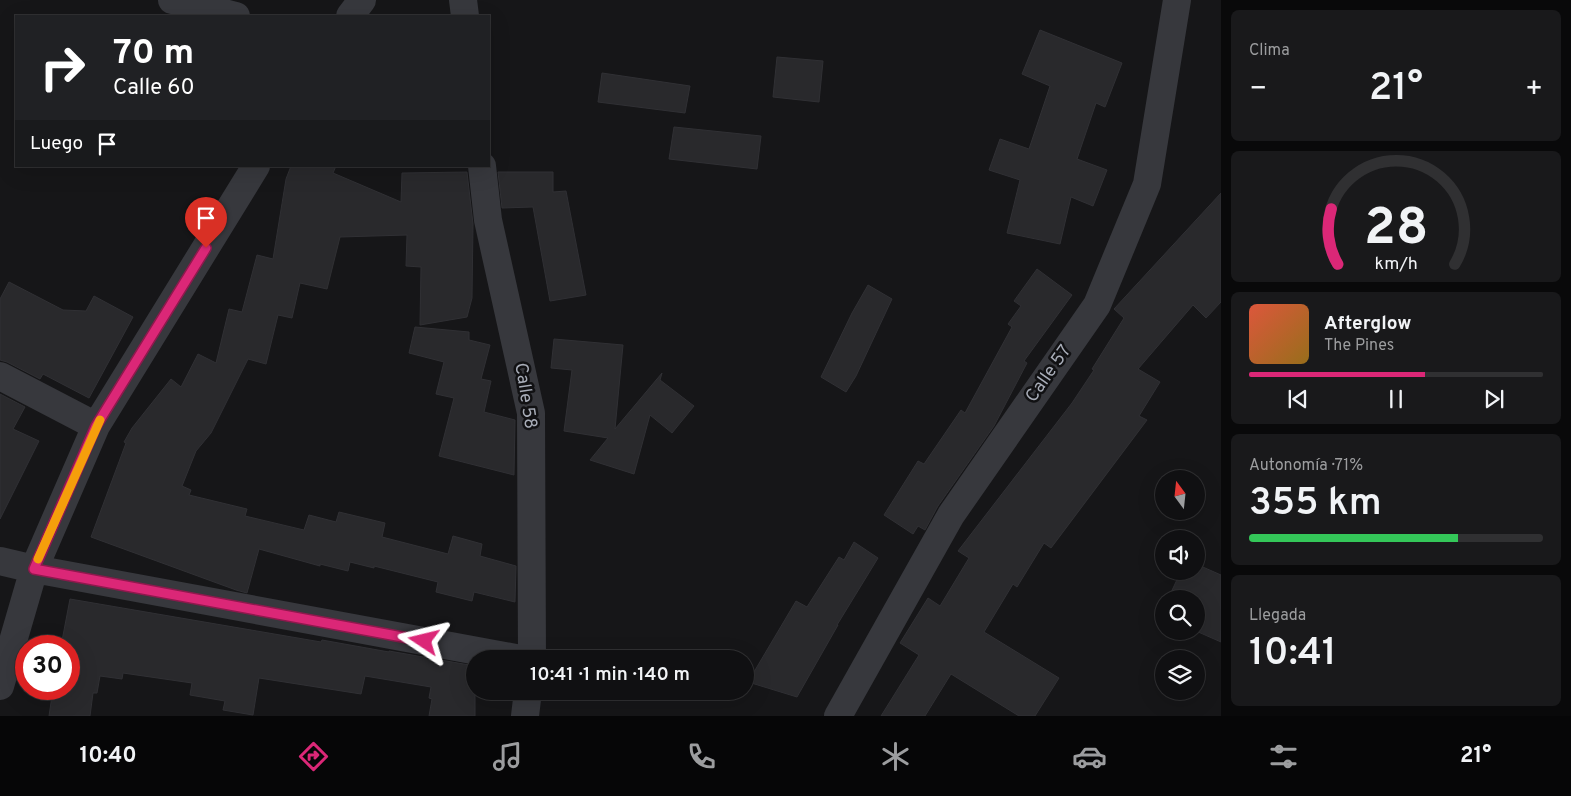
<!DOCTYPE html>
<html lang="es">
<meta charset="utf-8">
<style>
:root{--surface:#101012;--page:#19191b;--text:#f1f3f6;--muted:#9c9d9f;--line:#303032;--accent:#db2777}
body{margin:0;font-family:Overpass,sans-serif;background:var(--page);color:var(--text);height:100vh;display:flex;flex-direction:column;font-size:19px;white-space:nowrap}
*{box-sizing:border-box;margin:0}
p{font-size:16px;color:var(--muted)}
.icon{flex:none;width:28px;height:28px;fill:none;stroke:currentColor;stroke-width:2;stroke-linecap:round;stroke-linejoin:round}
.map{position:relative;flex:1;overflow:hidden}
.drawer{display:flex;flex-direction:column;gap:10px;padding:10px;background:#09090a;width:350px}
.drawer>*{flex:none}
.guide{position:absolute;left:15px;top:15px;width:475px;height:152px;border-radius:0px;box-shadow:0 5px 20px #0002,0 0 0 1px var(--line);background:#202124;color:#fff;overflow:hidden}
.needle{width:32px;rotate:345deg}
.tools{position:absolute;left:1155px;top:470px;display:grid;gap:10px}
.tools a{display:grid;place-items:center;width:50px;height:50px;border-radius:50%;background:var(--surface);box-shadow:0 5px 20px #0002,0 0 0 1px var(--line);font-size:25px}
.speed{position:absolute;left:15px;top:635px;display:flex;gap:10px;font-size:25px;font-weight:700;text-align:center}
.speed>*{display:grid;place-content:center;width:65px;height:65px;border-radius:50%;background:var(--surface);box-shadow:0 5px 20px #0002,0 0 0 1px var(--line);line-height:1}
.speed .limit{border:8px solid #d22;background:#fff;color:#111}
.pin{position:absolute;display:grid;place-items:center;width:42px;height:42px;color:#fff;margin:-51px -21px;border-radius:50% 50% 50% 0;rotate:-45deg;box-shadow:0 0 5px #0007}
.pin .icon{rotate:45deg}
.me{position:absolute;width:55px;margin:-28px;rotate:280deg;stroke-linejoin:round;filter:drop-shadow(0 0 4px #0008)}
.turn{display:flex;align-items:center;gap:18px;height:105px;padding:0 15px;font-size:22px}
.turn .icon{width:65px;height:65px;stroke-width:2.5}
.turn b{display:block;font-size:35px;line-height:42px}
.then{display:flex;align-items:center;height:48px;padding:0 15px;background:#0003;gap:10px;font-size:19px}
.big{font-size:38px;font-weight:600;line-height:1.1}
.drawer .widget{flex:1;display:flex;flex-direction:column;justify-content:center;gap:8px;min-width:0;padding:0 18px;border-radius:8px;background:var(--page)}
.drawer .dial{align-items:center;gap:0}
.dial svg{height:130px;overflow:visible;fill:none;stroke:var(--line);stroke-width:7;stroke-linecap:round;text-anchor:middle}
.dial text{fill:var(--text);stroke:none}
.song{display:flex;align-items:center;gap:15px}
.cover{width:60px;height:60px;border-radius:8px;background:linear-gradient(135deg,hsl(10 70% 55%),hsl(40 70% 35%))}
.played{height:5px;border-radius:2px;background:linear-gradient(90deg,var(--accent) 60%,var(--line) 60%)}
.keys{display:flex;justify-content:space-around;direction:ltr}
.heat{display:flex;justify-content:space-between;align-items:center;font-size:28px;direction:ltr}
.charge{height:8px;border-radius:4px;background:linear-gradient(90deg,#34c759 71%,var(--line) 0)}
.trip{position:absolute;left:466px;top:650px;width:288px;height:50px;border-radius:25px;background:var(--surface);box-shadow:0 5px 20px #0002,0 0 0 1px var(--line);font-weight:600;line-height:50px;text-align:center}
.tab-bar{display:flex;height:80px;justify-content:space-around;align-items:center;background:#060607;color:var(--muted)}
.tab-bar .icon{width:35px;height:35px}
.tab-bar .on{color:var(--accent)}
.tab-bar b{font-size:22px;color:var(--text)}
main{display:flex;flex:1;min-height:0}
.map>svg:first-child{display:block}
</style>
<main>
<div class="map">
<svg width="1221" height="716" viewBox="0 0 1221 716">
<rect width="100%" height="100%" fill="#161618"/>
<!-- building -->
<path fill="#29292c" stroke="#303034" d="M1040 30 1122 63 1105 107 1096 103 1077 159 1107 170 1093 206 1071 197 1060 244 1007 233 1020 180 989 170 1000 139 1029 149 1050 86 1022 74Z
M777 57 823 61 819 102 773 97Z
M602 73 690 86 685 113 598 102Z
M674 127 761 136 757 169 669 159Z
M291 166H336L333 173 401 202 402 173 467 172 473 224 472 298 467 317 420 325 421 267 406 266 407 235 340 237 327 289 300 283 292 318 278 315 266 364 248 359 211 433 196 451 182 486 191 490 189 495 247 509 245 516 304 530 309 515 336 522 339 512 385 523 382 537 448 554 453 536 482 544 480 556 516 566 515 602 474 592 472 601 436 592 438 582 374 566V568L350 562 348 571 320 564V566L259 549 247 593 236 590 91 537 126 443 124 442 132 428 171 379 181 387 198 354 216 363 229 309 242 312 257 255 273 259 286 179Z
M498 172H553V192L566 191 586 295 550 301 533 207 502 208Z
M1221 193V302L1206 318 1193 305 1138 369 1160 382 1139 416 1147 420 1051 548 1044 543 1017 587 1013 584 984 632 1059 678 1035 716H1019L951 674 925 716H881L919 655 900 643 928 598 940 606 969 558 958 551 1072 403 1094 370 1092 369 1124 318 1114 309Z
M1037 269 1072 295 1024 361 1027 363 994 426 938 506 925 530 918 526 913 534 884 515 918 461 924 464 961 410 965 413 1012 327 1008 324 1021 306 1014 301Z
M9 282 63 310 86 311 94 296 133 317 89 398 43 374 40 379 7 362 0 360V299Z
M868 285 892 299 856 376 846 392 821 377 852 313Z
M415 327 469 332V340L490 345 481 379 491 381 484 412 515 420 514 475 439 456 454 398 436 394 444 362 409 353Z
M554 339 623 345 615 429 662 373 660 380 694 406 672 433 650 415 634 474 590 460 608 438 564 431 572 370 551 368Z
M0 394 25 407 13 429 39 441 0 519Z
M854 542 878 558 837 625H838L797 697 748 682 796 601 807 607 839 557 844 560Z
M1196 564 1221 575V642L1196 631V599H1168L1181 571H1196Z
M70 599 321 642 322 640 389 652V651L475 666V716H429L432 699 429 698 431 687 365 676 361 694 259 678 253 715 223 710 225 701 190 695 192 683 123 673 122 679 100 676 97 693H93L90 716H49L53 689H69V646H61Z"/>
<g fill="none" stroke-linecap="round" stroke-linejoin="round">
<!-- street -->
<path stroke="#37383d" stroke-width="28" d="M172 0 236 16
M463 0 465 16
M350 16 362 0
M482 166 488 220 531 413 532 659
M0 376 96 426
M0 561 34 569 521 659
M0 686 34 569 96 426 256 166
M525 716 528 691
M838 716 951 515 1097 305 1147 184 1177 0"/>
</g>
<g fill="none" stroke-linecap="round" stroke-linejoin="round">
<!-- route casing -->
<g stroke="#8e194d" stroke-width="12">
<path id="route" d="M206 248 96 426 34 569 424 641"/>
</g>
<!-- route -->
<use href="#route" stroke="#db2777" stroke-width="9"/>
<!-- slow -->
<path stroke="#f59e0b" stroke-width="9" d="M38 559 100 420"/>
</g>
<g text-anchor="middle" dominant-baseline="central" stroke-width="5" stroke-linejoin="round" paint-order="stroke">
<!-- street labels -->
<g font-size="18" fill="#a8adb8" stroke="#111113">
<text transform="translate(1049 374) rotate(-55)">Calle 57</text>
<text transform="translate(525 396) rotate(81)">Calle 58</text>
</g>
</g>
</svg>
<div class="tools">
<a><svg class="needle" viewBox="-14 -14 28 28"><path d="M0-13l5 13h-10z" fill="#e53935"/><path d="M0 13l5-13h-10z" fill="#9c9d9f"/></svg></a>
<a><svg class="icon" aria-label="sound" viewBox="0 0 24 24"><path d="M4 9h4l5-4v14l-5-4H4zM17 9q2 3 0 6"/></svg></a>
<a><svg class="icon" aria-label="search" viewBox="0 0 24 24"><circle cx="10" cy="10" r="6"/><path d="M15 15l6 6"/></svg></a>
<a><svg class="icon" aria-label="layers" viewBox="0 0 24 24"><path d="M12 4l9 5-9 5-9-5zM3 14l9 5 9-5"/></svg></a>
</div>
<div class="speed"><div class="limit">30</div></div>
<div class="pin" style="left:206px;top:248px;background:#d93025"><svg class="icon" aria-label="arrive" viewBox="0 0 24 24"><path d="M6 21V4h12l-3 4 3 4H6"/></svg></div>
<svg class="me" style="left:424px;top:641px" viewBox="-20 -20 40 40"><path d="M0-17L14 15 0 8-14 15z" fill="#db2777" stroke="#fff" stroke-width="4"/></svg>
<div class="trip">10:41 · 1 min · 140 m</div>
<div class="guide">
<div class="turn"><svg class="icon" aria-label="right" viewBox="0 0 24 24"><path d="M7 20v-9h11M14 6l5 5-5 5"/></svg><div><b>70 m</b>Calle 60</div></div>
<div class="then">Luego<svg class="icon" aria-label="arrive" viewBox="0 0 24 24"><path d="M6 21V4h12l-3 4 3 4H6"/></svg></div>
</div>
</div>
<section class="drawer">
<div class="widget"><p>Clima</p>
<div class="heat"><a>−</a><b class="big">21°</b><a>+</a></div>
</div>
<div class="widget dial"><svg viewBox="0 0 100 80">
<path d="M14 69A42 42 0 1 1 86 69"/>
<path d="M14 69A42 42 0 0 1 10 35" stroke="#db2777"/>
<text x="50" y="56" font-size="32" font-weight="700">28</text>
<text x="50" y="72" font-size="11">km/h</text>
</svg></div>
<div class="widget">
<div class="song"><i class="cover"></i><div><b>Afterglow</b><p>The Pines</p></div></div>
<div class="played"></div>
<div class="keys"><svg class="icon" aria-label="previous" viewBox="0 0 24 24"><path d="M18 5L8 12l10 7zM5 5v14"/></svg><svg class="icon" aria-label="pause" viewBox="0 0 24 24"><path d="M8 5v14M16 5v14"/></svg><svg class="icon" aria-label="next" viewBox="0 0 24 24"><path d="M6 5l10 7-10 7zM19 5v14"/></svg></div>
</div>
<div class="widget"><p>Autonomía · 71%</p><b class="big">355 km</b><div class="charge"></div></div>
<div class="widget"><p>Llegada</p><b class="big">10:41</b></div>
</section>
</main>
<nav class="tab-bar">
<b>10:40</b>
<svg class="icon on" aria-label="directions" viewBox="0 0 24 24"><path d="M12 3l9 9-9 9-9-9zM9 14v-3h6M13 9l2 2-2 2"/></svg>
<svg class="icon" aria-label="music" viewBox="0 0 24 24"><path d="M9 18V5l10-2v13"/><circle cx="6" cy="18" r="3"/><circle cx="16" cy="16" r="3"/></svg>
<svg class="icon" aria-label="phone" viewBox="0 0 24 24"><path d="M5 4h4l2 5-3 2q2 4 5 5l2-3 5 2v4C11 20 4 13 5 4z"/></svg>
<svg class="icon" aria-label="climate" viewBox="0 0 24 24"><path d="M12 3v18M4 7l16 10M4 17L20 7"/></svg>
<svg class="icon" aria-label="car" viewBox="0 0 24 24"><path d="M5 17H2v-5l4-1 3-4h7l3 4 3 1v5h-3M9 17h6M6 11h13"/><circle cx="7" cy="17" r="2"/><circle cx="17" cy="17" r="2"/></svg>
<svg class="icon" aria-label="filters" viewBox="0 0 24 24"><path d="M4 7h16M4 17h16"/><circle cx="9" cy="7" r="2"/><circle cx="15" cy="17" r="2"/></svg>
<b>21°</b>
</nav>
